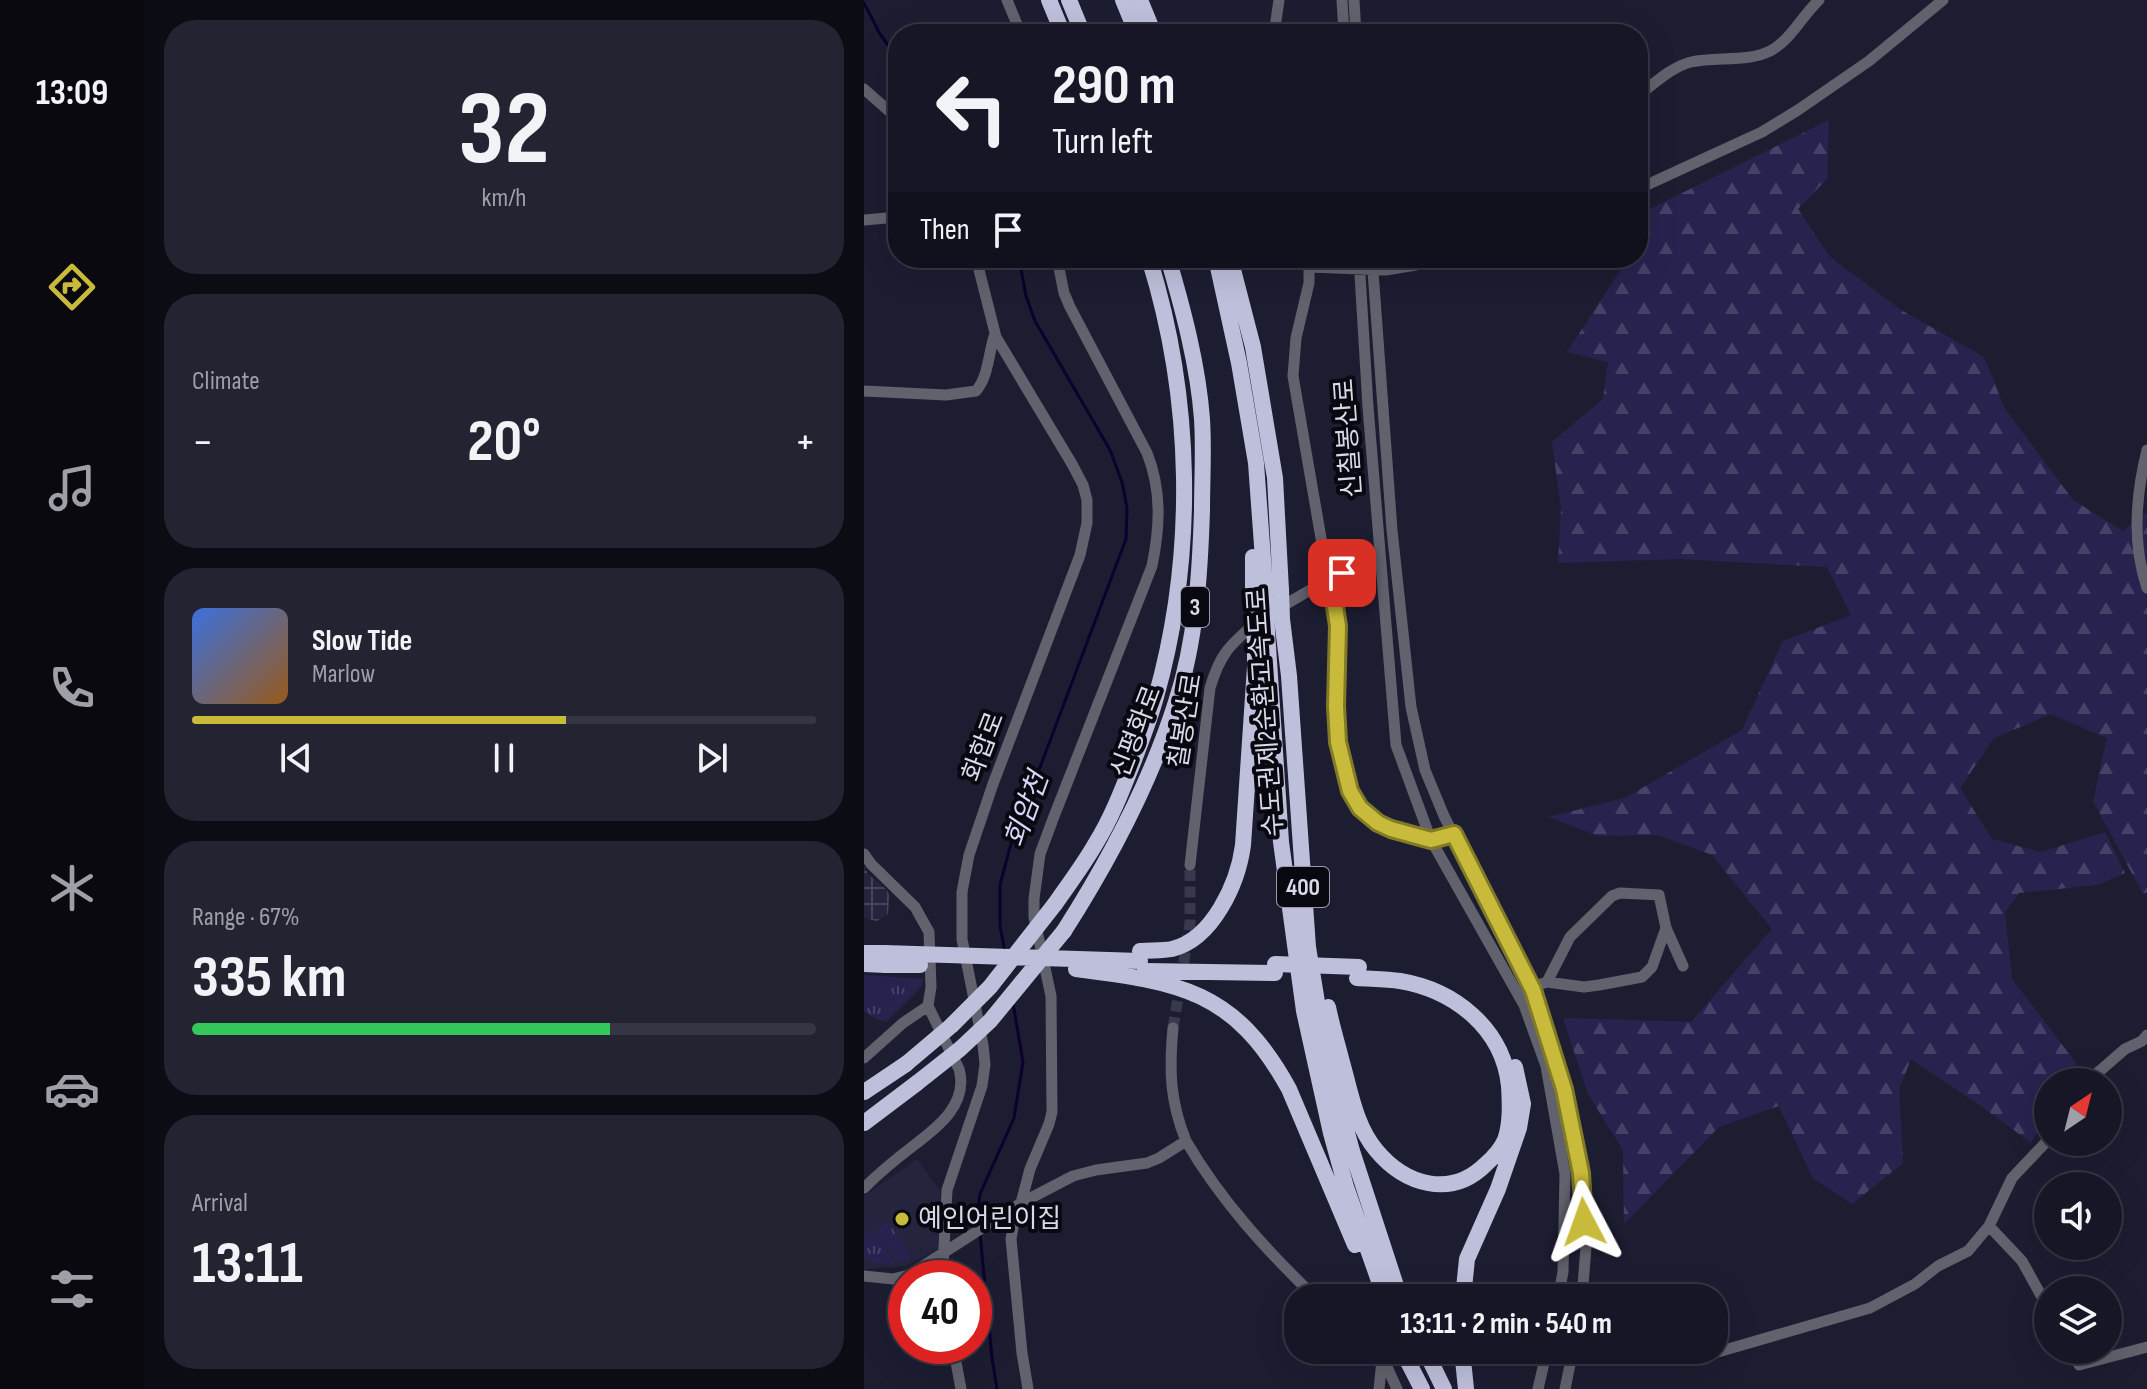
<!DOCTYPE html>
<meta charset="utf-8">
<style>
:root{--surface:#161626;--page:#232332;--text:#f1f3f6;--muted:#9e9fa7;--line:#353543;--accent:#c8bb3b}
body{margin:0;font-family:"Sofia Sans Condensed","Noto Sans KR",sans-serif;background:var(--page);color:var(--text);height:100vh;display:flex;flex-direction:column;font-size:30px;white-space:nowrap}
*{box-sizing:border-box;margin:0}
p{font-size:26px;color:var(--muted)}
.icon{flex:none;width:44px;height:44px;fill:none;stroke:currentColor;stroke-width:2;stroke-linecap:round;stroke-linejoin:round}
.map{position:relative;flex:1;overflow:hidden}
.sheet{display:flex;flex-direction:column;gap:20px;padding:20px;background:#0c0c15;width:720px}
.sheet>*{flex:none}
.banner{position:absolute;left:24px;top:24px;width:760px;height:244px;border-radius:32px;box-shadow:0 8px 32px #0002,0 0 0 2px var(--line);background:#161626;color:var(--text);overflow:hidden}
.needle{width:52px;rotate:35deg}
.buttons{position:absolute;left:1170px;top:1068px;display:grid;gap:16px}
.buttons a{display:grid;place-items:center;width:88px;height:88px;border-radius:50%;background:var(--surface);box-shadow:0 8px 32px #0002,0 0 0 2px var(--line);font-size:40px}
.speed{position:absolute;left:24px;top:1260px;display:flex;gap:16px;font-size:40px;font-weight:700;text-align:center}
.speed>*{display:grid;place-content:center;width:104px;height:104px;border-radius:50%;background:var(--surface);box-shadow:0 8px 32px #0002,0 0 0 2px var(--line);line-height:1}
.speed .limit{border:12px solid #d22;background:#fff;color:#111}
.pin{position:absolute;display:grid;place-items:center;width:68px;height:68px;color:#fff;margin:-34px;border-radius:16px;box-shadow:0 4px 12px #0006}
.me{position:absolute;width:88px;margin:-44px;rotate:356deg;stroke-linejoin:round;filter:drop-shadow(0 0 6px #0008)}
.turn{display:flex;align-items:center;gap:28px;height:168px;padding:0 32px;font-size:36px}
.turn .icon{width:104px;height:104px;stroke-width:2.5}
.turn b{display:block;font-size:56px;line-height:68px}
.then{display:flex;align-items:center;height:76px;padding:0 32px;background:#0003;gap:16px;font-size:30px}
.big{font-size:60px;font-weight:700;line-height:1.1}
.sheet .card{flex:1;display:flex;flex-direction:column;justify-content:center;gap:12px;min-width:0;padding:0 28px;border-radius:32px;background:var(--page)}
.sheet .dial{align-items:center;gap:0}
.dial b{font-size:104px;line-height:1}
.song{display:flex;align-items:center;gap:24px}
.cover{width:96px;height:96px;border-radius:12px;background:linear-gradient(135deg,hsl(220 70% 55%),hsl(30 70% 35%))}
.played{height:8px;border-radius:4px;background:linear-gradient(90deg,var(--accent) 60%,var(--line) 60%)}
.keys{display:flex;justify-content:space-around;direction:ltr}
.heat{display:flex;justify-content:space-between;align-items:center;font-size:44px;direction:ltr}
.charge{height:12px;border-radius:6px;background:linear-gradient(90deg,#34c759 67%,var(--line) 0)}
.trip{position:absolute;left:420px;top:1284px;width:444px;height:80px;border-radius:32px;background:var(--surface);box-shadow:0 8px 32px #0002,0 0 0 2px var(--line);font-weight:700;line-height:80px;text-align:center}
main{display:flex;flex:1;min-height:0}
.tabs{display:flex;flex-direction:column;width:144px;justify-content:space-around;align-items:center;background:#09090f;color:var(--muted)}
.tabs .icon{width:56px;height:56px}
.tabs .selected{color:var(--accent)}
.tabs b{font-size:36px;color:var(--text)}
.map>svg:first-child{display:block}
</style>
<main>
<nav class="tabs">
<b>13:09</b>
<svg class="icon selected" aria-label="directions" viewBox="0 0 24 24"><path d="M12 3l9 9-9 9-9-9zM9 14v-3h6M13 9l2 2-2 2"/></svg>
<svg class="icon" aria-label="music" viewBox="0 0 24 24"><path d="M9 18V5l10-2v13"/><circle cx="6" cy="18" r="3"/><circle cx="16" cy="16" r="3"/></svg>
<svg class="icon" aria-label="phone" viewBox="0 0 24 24"><path d="M5 4h4l2 5-3 2q2 4 5 5l2-3 5 2v4C11 20 4 13 5 4z"/></svg>
<svg class="icon" aria-label="climate" viewBox="0 0 24 24"><path d="M12 3v18M4 7l16 10M4 17L20 7"/></svg>
<svg class="icon" aria-label="car" viewBox="0 0 24 24"><path d="M5 17H2v-5l4-1 3-4h7l3 4 3 1v5h-3M9 17h6M6 11h13"/><circle cx="7" cy="17" r="2"/><circle cx="17" cy="17" r="2"/></svg>
<svg class="icon" aria-label="filters" viewBox="0 0 24 24"><path d="M4 7h16M4 17h16"/><circle cx="9" cy="7" r="2"/><circle cx="15" cy="17" r="2"/></svg>
</nav>
<section class="sheet">
<div class="card dial"><b>32</b><p>km/h</p></div>
<div class="card"><p>Climate</p>
<div class="heat"><a>−</a><b class="big">20°</b><a>+</a></div>
</div>
<div class="card">
<div class="song"><i class="cover"></i><div><b>Slow Tide</b><p>Marlow</p></div></div>
<div class="played"></div>
<div class="keys"><svg class="icon" aria-label="previous" viewBox="0 0 24 24"><path d="M18 5L8 12l10 7zM5 5v14"/></svg><svg class="icon" aria-label="pause" viewBox="0 0 24 24"><path d="M8 5v14M16 5v14"/></svg><svg class="icon" aria-label="next" viewBox="0 0 24 24"><path d="M6 5l10 7-10 7zM19 5v14"/></svg></div>
</div>
<div class="card"><p>Range · 67%</p><b class="big">335 km</b><div class="charge"></div></div>
<div class="card"><p>Arrival</p><b class="big">13:11</b></div>
</section>
<div class="map">
<svg width="1283" height="1389" viewBox="0 0 1283 1389">
<defs>
<pattern id="industrial-grid" width="8" height="8" patternUnits="userSpaceOnUse" patternTransform="scale(2)"><rect width="8" height="8" fill="#24243f"/><path d="M0 4h8M4 0v8" fill="none" stroke="#43435b"/></pattern>
<pattern id="grass-tufts" width="24" height="20" patternUnits="userSpaceOnUse" patternTransform="scale(2)"><rect width="24" height="20" fill="#26234f"/><path d="M3 7l-1-3M5 7V3M7 7l1-3M15 17l-1-3M17 17v-4M19 17l1-3" fill="none" stroke="#454268"/></pattern>
<pattern id="forest-firs" width="22" height="20" patternUnits="userSpaceOnUse" patternTransform="scale(2)"><rect width="22" height="20" fill="#26234f"/><path d="M5 1l3.5 6h-7zM16 11l3.5 6h-7z" fill="#454268"/></pattern>
</defs>
<rect width="100%" height="100%" fill="#1d1d32"/>
<!-- built -->
<path fill="#24243f" d="M52 1160H54L76 1191 77 1242 76 1248 42 1266 0 1269V1196Z"/>
<!-- industrial -->
<path fill="url(#industrial-grid)" d="M0 866 4 874 23 890 25 895 24 914 13 921 0 918Z"/>
<!-- grass -->
<path fill="url(#grass-tufts)" d="M0 975H1L59 979 57 987 22 1022 12 1019 0 1011Z
M24 1222 46 1254V1260L33 1263 11 1230Z
M9 1232H11L30 1264 7 1263 0 1257V1235Z"/>
<!-- forest -->
<path fill="url(#forest-firs)" d="M965 120 963 179 934 209 966 257 1037 310 1120 357 1141 409 1209 500 1259 531 1283 512V892L1279 894 1229 801 1243 738 1187 714 1130 738 1096 788 1128 839 1177 852 1241 832 1261 873 1233 885 1155 893 1141 912 1148 979 1212 1063 1202 1082H1184V1113L1167 1143 1120 1108 1047 1059 1035 1089 1039 1163 988 1204 949 1178 915 1106 855 1127 760 1224 759 1150 724 1094 699 1018 827 1022 908 929 848 855 794 835 734 836 685 817 761 798 878 730 919 641 987 615 963 567 815 559 694 563 697 508 688 442 739 399 744 362 703 352 762 262V258H774V215Z"/>
<g fill="none" stroke-linecap="round" stroke-linejoin="round">
<!-- stream -->
<path stroke="#0a012c" stroke-width="3" d="M0 3 16 34 34 59
M141 952 136 926V885L146 847 262 539 263 508 258 482 246 450 171 321 162 296 155 258
M115 1226 114 1209 116 1194 150 1118 159 1062 149 1003
M116 1234 128 1358 133 1389"/>
<!-- minor-tunnel -->
<path stroke="#39394d" stroke-width="11" stroke-dasharray="11 5.5" stroke-linecap="butt" d="M309 1028 326 924V865"/>
<!-- minor -->
<path stroke="#61626d" stroke-width="11" d="M143 0 157 34
M478 0 480 34
M490 0 492 34
M410 34 415 0
M0 89 34 119
M774 96C790 84 807 67 827 62 852 56 885 63 908 50 927 39 939 15 955 0
M774 189 898 132 934 110 1005 61 1079 0
M0 220 34 217
M445 258V283L432 338 429 376 462 567
M495 258 504 407 532 745 567 840 660 1005 682 1066 701 1174 699 1272 694 1298
M508 258 528 530 547 707 561 770 580 816 669 990 700 1089 717 1173 722 1247 718 1298
M445 267 522 270 593 258
M0 391 82 395 112 391C125 376 124 353 131 334
M1283 450C1272 494 1268 544 1283 588
M452 580a14 14 0 1 1 28 0a14 14 0 1 1-28 0Z
M469 594 474 626 472 706 474 742 486 791 496 808 514 823 527 829 567 840 590 834
M412 610 453 586
M0 854 7 864 51 907 65 932 67 987 64 1006
M326 865 346 688C356 654 365 646 391 623
M683 982 706 937 748 896 756 893 795 895 802 928 819 966
M668 987 683 982 720 987 735 985 778 977 788 967 802 928
M309 1028C305 1071 306 1101 322 1141
M0 1058 39 1023 64 1006
M1223 1082 1261 1049 1278 1041 1283 1035
M0 1188C15 1173 32 1159 49 1146 73 1128 105 1104 95 1069L64 1006
M1125 1226 1158 1261 1184 1308
M0 1276 29 1279 45 1275 157 1203 209 1176 232 1170 283 1163 295 1158 322 1141C357 1201 403 1251 452 1298
M82 1278 79 1267 83 1190 118 1086 121 1064 119 1045 98 939V892L105 855 129 784 216 555 223 523V500L219 485 208 464 132 337 112 258
M89 1346 97 1389
M507 1350 518 1360 515 1389
M742 1350 752 1355 840 1356 1006 1308 1051 1284 1074 1266 1104 1251 1125 1226 1148 1178 1184 1140
M1207 1350 1215 1365 1283 1347
M518 1360 524 1369 533 1389
M164 1389 158 1353 147 1239 151 1217 157 1203 166 1169 185 1124 188 1112 187 996 170 917V899L176 854 189 819 288 566C296 527 298 491 283 453L206 307 200 293 193 258
M674 1389 683 1350
M701 1389 709 1350"/>
<!-- highway -->
<path stroke="#bebfdb" stroke-width="16" d="M185 0 199 34
M205 0 219 34
M259 0 273 34
M276 0 290 34
M352 258 375 363 392 463 402 600
M366 258 389 347 411 478 417 590
M389 557V613
M418 619 425 676 444 947 461 1051 488 1151 536 1298
M403 631 417 842 440 1011 467 1133 482 1187 521 1298
M191 904C205 884 220 864 232 843 248 817 259 788 270 760 278 739 286 719 292 697 332 554 329 399 285 258
M200 931C246 859 286 784 312 702 332 641 336 574 338 510 338 480 340 449 338 419 334 365 319 309 304 258
M276 951C287 950 298 951 308 949 349 939 374 883 379 845L391 667V642
M0 953H20
M0 964 22 965
M212 969C315 982 371 990 425 1089L491 1245
M281 971 411 973
M464 1007C468 1027 474 1046 479 1066 487 1094 492 1126 512 1150 541 1185 587 1199 622 1164 630 1157 637 1149 641 1140 647 1124 646 1103 645 1086 639 1028 590 990 536 981 522 979 507 979 493 978
M0 1092 42 1064
M0 1123 53 1083
M599 1298 603 1259 634 1189 655 1128 659 1104 651 1067
M538 1350 558 1389
M561 1350 580 1389
M598 1350 602 1389"/>
<!-- highway-bridge -->
<path stroke="#bebfdb" stroke-width="16" d="M417 590 418 619
M402 600 403 631
M389 613 391 642
M20 953 276 961
M411 964 495 967
M22 965H56
M42 1064 87 1026 126 987 191 904
M53 1083 96 1049 126 1021 200 931"/>
</g>
<g fill="none" stroke-linecap="round" stroke-linejoin="round">
<!-- route casing -->
<g stroke="#827a26" stroke-width="20">
<path id="route" d="M478 573 479 586 469 594 474 626 472 706 474 742 486 791 496 808 514 823 527 829 567 840 590 834 669 990 700 1089 717 1173 720 1222"/>
</g>
<!-- route -->
<use href="#route" stroke="#c8bb3b" stroke-width="14"/>
</g>
<!-- markers -->
<circle fill="#c8bb3b" stroke="#080811" stroke-width="3" cx="38" cy="1219" r="8"/>
<g text-anchor="middle" dominant-baseline="central" stroke-width="8" stroke-linejoin="round" paint-order="stroke">
<!-- shield labels -->
<g fill="#080811" stroke="#9a9aa8" stroke-width="2">
<rect x="317" y="587" width="28" height="40" rx="6"/>
<rect x="413" y="867" width="52" height="40" rx="6"/>
</g>
<g font-size="24" font-weight="bold" fill="#d9d9e8">
<text x="331" y="607">3</text>
<text x="439" y="887">400</text>
</g>
<!-- street labels -->
<g font-size="26" fill="#d9d9e8" stroke="#080811">
<text transform="translate(485 438) rotate(-94)">신칠봉산로</text>
<text transform="translate(402 712) rotate(-94)">수도권제2순환고속도로</text>
<text transform="translate(322 721) rotate(-81)">칠봉산로</text>
<text transform="translate(273 732) rotate(-69)">신평화로</text>
<text transform="translate(120 747) rotate(-69)">화합로</text>
</g>
<!-- poi labels -->
<g font-size="26" fill="#d9d9e8" stroke="#080811" text-anchor="start">
<text x="54" y="1219">예인어린이집</text>
</g>
<!-- water labels -->
<g font-size="28" font-style="italic" fill="#d6d7f8" stroke="#080811">
<text transform="translate(163 810) rotate(-70)">회암천</text>
</g>
</g>
</svg>
<div class="buttons">
<a><svg class="needle" viewBox="-14 -14 28 28"><path d="M0-13l5 13h-10z" fill="#e53935"/><path d="M0 13l5-13h-10z" fill="#9e9fa7"/></svg></a>
<a><svg class="icon" aria-label="sound" viewBox="0 0 24 24"><path d="M4 9h4l5-4v14l-5-4H4zM17 9q2 3 0 6"/></svg></a>
<a><svg class="icon" aria-label="layers" viewBox="0 0 24 24"><path d="M12 4l9 5-9 5-9-5zM3 14l9 5 9-5"/></svg></a>
</div>
<div class="speed"><div class="limit">40</div></div>
<div class="pin" style="left:478px;top:573px;background:#d93025"><svg class="icon" aria-label="arrive" viewBox="0 0 24 24"><path d="M6 21V4h12l-3 4 3 4H6"/></svg></div>
<svg class="me" style="left:720px;top:1222px" viewBox="-20 -20 40 40"><path d="M0-17L14 15 0 8-14 15z" fill="#c8bb3b" stroke="#fff" stroke-width="4"/></svg>
<div class="trip">13:11 · 2 min · 540 m</div>
<div class="banner">
<div class="turn"><svg class="icon" aria-label="left" viewBox="0 0 24 24"><path d="M17 20v-9H6M10 6l-5 5 5 5"/></svg><div><b>290 m</b>Turn left</div></div>
<div class="then">Then<svg class="icon" aria-label="arrive" viewBox="0 0 24 24"><path d="M6 21V4h12l-3 4 3 4H6"/></svg></div>
</div>
</div>
</main>
